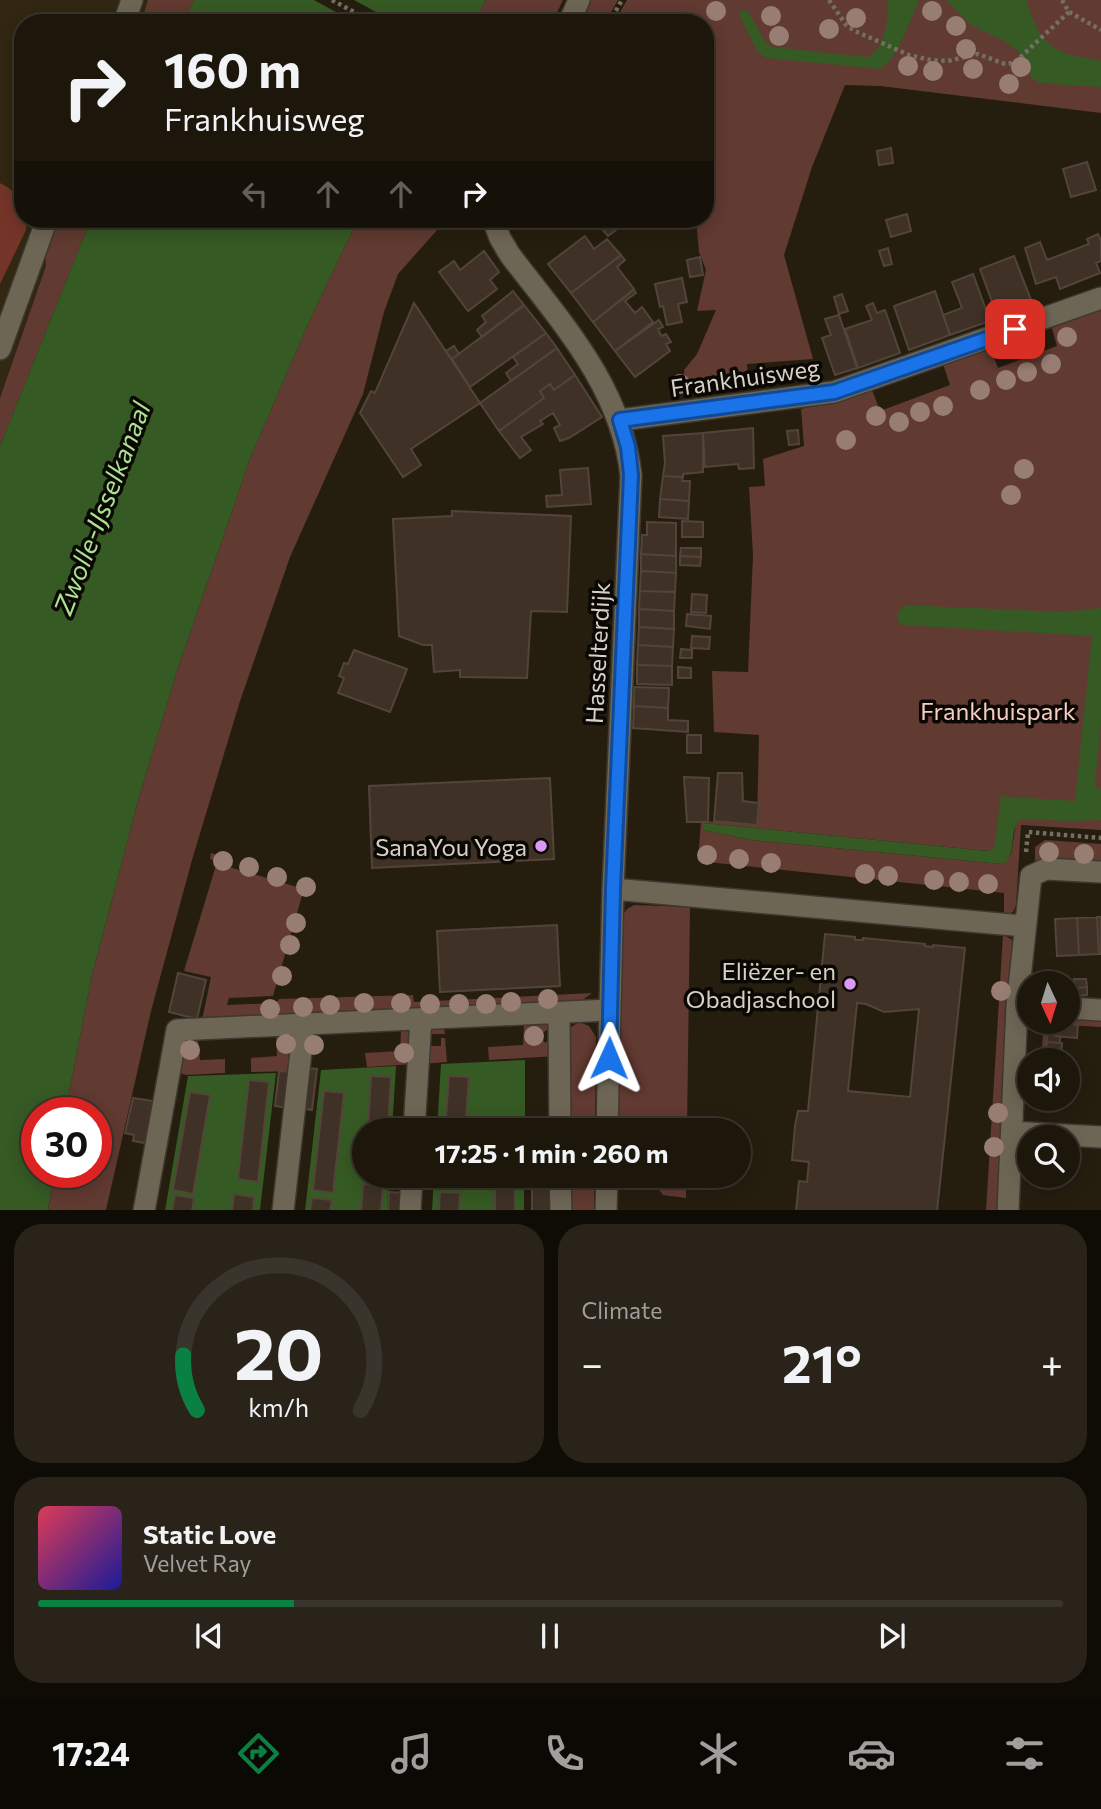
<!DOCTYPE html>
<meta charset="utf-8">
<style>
:root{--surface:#1c160b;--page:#292319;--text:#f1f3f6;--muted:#a09f9d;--line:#3a352c;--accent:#0b8043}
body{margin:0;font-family:Commissioner,sans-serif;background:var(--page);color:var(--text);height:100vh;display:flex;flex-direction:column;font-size:26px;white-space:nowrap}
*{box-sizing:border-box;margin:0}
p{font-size:23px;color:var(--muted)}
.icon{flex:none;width:38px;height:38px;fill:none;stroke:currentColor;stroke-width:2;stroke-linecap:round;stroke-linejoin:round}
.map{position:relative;height:1210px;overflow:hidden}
.sheet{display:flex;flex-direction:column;gap:14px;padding:14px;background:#0f0c06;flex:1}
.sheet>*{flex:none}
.guide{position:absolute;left:14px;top:14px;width:700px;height:214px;border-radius:28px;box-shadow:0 4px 18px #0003,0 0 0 2px var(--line);background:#1c160b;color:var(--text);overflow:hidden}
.needle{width:46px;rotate:176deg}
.fabs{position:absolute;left:1017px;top:971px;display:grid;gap:14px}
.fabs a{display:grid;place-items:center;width:63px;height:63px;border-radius:50%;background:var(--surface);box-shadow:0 4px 18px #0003,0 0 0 2px var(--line);font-size:35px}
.speed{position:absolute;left:21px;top:1097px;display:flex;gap:14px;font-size:35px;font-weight:700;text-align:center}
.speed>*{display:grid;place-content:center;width:91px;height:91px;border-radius:50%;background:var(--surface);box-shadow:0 4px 18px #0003,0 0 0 2px var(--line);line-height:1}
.speed .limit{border:10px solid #d22;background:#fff;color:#111}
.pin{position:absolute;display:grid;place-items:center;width:60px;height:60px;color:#fff;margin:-30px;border-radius:14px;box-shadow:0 4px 10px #0006}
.me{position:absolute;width:77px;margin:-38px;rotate:1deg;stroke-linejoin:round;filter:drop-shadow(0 0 5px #0008)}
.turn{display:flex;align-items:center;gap:24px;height:147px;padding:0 35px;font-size:32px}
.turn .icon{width:91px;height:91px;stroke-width:2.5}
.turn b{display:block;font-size:49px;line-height:60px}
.lanes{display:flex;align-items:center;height:66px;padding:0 35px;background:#0003;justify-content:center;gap:35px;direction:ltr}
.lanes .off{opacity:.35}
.big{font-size:52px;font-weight:700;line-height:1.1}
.sheet .widget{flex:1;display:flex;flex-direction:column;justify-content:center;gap:10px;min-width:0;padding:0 24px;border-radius:28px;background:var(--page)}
.sheet .dial{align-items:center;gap:0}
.dial svg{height:182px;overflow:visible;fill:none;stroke:var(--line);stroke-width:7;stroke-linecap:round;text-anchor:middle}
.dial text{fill:var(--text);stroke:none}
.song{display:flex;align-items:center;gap:21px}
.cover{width:84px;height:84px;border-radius:10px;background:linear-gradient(135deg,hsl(350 70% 55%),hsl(240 70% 35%))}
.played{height:7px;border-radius:4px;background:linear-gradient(90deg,var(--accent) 25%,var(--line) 25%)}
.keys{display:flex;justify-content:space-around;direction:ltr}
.heat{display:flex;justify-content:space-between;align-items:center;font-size:38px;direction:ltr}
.sheet .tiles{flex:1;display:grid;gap:14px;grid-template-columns:1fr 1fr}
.widget:last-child{grid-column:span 2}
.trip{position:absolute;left:352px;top:1118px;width:399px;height:70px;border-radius:35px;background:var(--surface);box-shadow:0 4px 18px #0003,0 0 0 2px var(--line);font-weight:700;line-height:70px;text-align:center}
.tabs{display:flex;height:112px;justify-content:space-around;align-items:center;background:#0b0904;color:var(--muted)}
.tabs .icon{width:49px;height:49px}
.tabs .active{color:var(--accent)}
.tabs b{font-size:32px;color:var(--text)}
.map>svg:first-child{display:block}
</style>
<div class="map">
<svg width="1101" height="1211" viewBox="0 0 1101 1211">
<rect width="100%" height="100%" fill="#251e0f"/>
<!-- built -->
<path fill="#312712" d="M0 0H217L202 23H23V219H127L0 596Z"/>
<!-- green -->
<path fill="#613a31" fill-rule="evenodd" d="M148 0H194L183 23H141Z
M486 0H563L552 23H469L476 17Z
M591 0H618L605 23H580Z
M627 0H1101V113L880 86 845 85 812 167 784 255 813 359 747 364 748 385 685 389 684 370 697 354 716 310 697 311 706 270 699 252 696 219H705V23H614Z
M54 219H91L0 446V398L46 266 44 238Z
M358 219H447L398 274 384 312 363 394 290 557 240 701 192 860 151 1011 106 1210 48 1211 54 1173 96 1172V1113H65L92 975 139 797 177 671 251 456 313 313Z
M1101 306V830L1021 825 1016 905 1013 912 1004 915V893L698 861 701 821 757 824 759 735 714 732 712 671 748 672 753 555 749 487 765 486 763 459 804 446 801 409 872 390 880 411 950 385 943 364 990 347 998 368 1057 346 1051 325ZM703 823 988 851 992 850 1016 823 1011 854 1002 864 751 840 703 830Z
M1045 840 1101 844V865L1035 861V847Z
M211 853 231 859 229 867 304 889 273 996 229 998 227 1005 276 1003 279 999 413 995 414 1002 592 993 580 1002 202 1020 211 977 184 971 217 862 210 859Z
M634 905 690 907 687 1130H617L622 916 627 909Z
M1003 935 1011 939 1014 945 998 1210 986 1211Z
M1068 1017 1101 1019V1027L1048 1024 1046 1060H1041L1044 1022H1068Z
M579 1022 589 1026 596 1037 595 1130H565L568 1029Z
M545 1024 552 1026 540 1035 545 1043 557 1034V1056L489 1060 488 1047 523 1045 524 1025Z
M444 1029 445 1034H430L431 1046H441V1038H445L447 1062 421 1064 426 1033 431 1030Z
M401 1031H407L413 1036 414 1064 367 1067 365 1053 400 1051Z
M276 1036H290L295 1039V1071L251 1072V1058L277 1056Z
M198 1040 200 1060 225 1059V1073L187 1075 173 1072 183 1043Z
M565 1176H594V1210L564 1211Z
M622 1176H686V1198L663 1195 658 1188 630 1187Z"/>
<!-- forest -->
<path fill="#743528" d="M0 183C17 192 23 200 23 219H27L26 230 0 284Z"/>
<!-- water -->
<path fill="#365a24" d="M194 0H486L476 17 469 23H183Z
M887 0H919C911 17 896 64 879 69L766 58 758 52 739 15 742 10 748 11 766 43 773 47 867 57C884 51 890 16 887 0Z
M946 0H1026C1036 28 1042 47 1074 56 1083 58 1092 58 1101 61V87L1039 83 1031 77 1022 54 1006 42 971 25Z
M91 219H358L313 313 251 456 177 671 139 797 92 975 65 1113H37V1172L54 1173 48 1210H0V446Z
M905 605 1063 612 1101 608V721L1095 784 1096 788 1101 789V820L1071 821 1020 819C1008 831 1018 856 1002 864L751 840 703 830V823L988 851 994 848 1001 796 1075 801 1092 636 902 625 898 620 897 613Z
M525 1060V1130H437L441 1064Z
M396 1066 392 1130H364V1176H389L387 1210 305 1211 321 1070Z
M276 1073 260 1210 165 1211 188 1076Z
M434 1176H524V1210L432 1211Z"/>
<!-- pier -->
<path fill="#251e0f" d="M314 0H354L396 23H356Z"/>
<!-- building -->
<path fill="#3f3126" stroke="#534439" stroke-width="2" fill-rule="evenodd" d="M891 148 893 163 879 165 877 151Z
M1087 162 1096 190 1071 197 1063 169Z
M907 214 911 231 891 237 886 220Z
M593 219H607L616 230 608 236Z
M1098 234 1101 241V261L1096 263 1100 273 1060 289 1056 277 1036 284 1025 248 1040 242 1047 260 1089 244 1087 239Z
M585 236 594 249 607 239 621 255 571 293 548 264Z
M888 248 892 264 884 266 879 251Z
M484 251 499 272 490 280 497 289 468 311 439 272 454 261 460 270Z
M621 255 625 260 617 267 634 289 593 322 571 293Z
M1014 256 1033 305 998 318 980 269Z
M700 257 703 275 690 277 687 260Z
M973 274 990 321 950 335 943 315 962 308 952 282Z
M682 278 687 302 678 304 682 322 667 325 663 306 660 307 655 284Z
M634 290 636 293 625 301 635 313 642 307 653 322 615 351 593 322Z
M513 291 524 305 482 337 477 330 486 322 482 316Z
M935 291 950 335 909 350 894 306Z
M842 294 848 311 839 314 834 297Z
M414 303 480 403 411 449 421 465 403 477 360 413 371 391 375 393Z
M873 303 877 313 885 310 900 353 858 368 845 329 872 320 866 306Z
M524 305 546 333 470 387 452 359Z
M839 315 857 368 835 375 822 338 831 335 825 319Z
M659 320 663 327 658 329 661 336 666 334 671 342 666 344 670 351 635 377 615 351Z
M546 333 557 348 511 381 506 373 518 364 513 357Z
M454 346 459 354 452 359 446 351Z
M557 348 575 375 554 390 550 384 540 391 544 398 499 431 480 403Z
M575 375 602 417 569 438 560 441 554 428 560 425 553 413 540 421 543 424 521 437 531 450 520 458 499 431 544 398 540 391 550 384 554 390Z
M753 428 754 468 739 469 738 464 705 467 703 433Z
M798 430 799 444 789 445 787 431Z
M703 433V472L683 474V477L663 476 665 463 663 436Z
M588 468 591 504 547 507 546 496 562 495 560 470Z
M663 476 683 477 682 481H690L689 501 660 499Z
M660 499 689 501 688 519 659 517Z
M452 511 571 516 567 612 531 611 527 678 460 677V670L434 672 432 645H423L399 636 393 519 452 516Z
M682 521 703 522V537H682Z
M647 522 676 523V556L641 554 642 535H647Z
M681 548H701V557L680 556Z
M641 554 676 556V573L641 571Z
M680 556 701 557 700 566 680 565Z
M641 571 676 573 675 592 640 591Z
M640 591 675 592 674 611 639 609Z
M692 594 707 595 706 613 691 612Z
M639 609 674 611V629L639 627Z
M687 614 711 616 710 629 686 626Z
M639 627 674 629 673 647 638 645Z
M692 636 710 637 709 649 691 648Z
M638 645 673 647 672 666 637 665Z
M681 649 692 650V658H680Z
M354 650 407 669 390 712 338 693 344 678 339 676 344 663 348 664Z
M637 665 672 666V685L637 684Z
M678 667 691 668V678H678Z
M634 687 669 688 668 708 634 706Z
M634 706 668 708V720L688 721V732L633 728Z
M687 735H701V753H687Z
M718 773H742L743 801 759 803 757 825 714 821Z
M684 777 709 778 708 822H687Z
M550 778 554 859 372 868 369 786Z
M1097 917 1099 954 1079 955 1077 918Z
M1097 917H1101V954H1099Z
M1077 918 1079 955 1057 956 1055 919Z
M557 925 560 986 440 992 437 931Z
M825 934 855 937V940H863V938L925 944V946L933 947V945L965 948 937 1211H796L799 1181 807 1182 809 1162 792 1160 795 1126 798 1111H808ZM857 1003 866 1004 884 1012 919 1009 910 1097 848 1091Z
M178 973 206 980 197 1019 169 1012Z
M1074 979H1086L1087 987 1075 988Z
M1087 987V995L1075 996V988Z
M1048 1024H1056L1055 1036H1060V1043L1047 1042Z
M1056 1024 1078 1025 1077 1038 1055 1036Z
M1047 1042 1062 1043 1061 1060 1046 1059Z
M305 1068 317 1069 312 1110 300 1108Z
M279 1071 292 1072 288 1108 275 1106Z
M371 1076 391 1077 388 1130H368Z
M449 1076 469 1077 465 1130H445Z
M249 1080 269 1082 258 1182 238 1179Z
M324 1091 344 1093 333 1193 313 1190Z
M190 1092 210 1095 193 1194 173 1190Z
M133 1098 153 1101 145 1143 133 1141 134 1135 125 1133Z
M495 1176H515V1211H495Z
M532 1180H553L552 1211H532Z
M363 1184 383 1185 381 1211H361Z
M389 1192 403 1193 402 1211H388Z
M440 1192 460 1193 459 1211H439Z
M234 1194 254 1197 253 1211H232Z
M175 1195 194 1198 192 1211H172Z
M312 1198 332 1200 330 1211H310Z"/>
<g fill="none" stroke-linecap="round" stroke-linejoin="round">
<!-- minor casing -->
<g stroke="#3e3830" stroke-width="24">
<path id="minor" d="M124 23 132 0
M569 23 579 0
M493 219 500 238 510 255C562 323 621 387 631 475L613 889 607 1130
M0 349 47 219
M620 420 834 392 1101 298
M613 889 1024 926
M1068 1008 1101 1010
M559 1013 560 1130
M414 1130 421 1019
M1012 1132 1101 1137
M560 1176 561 1211
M144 1211 177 1030 609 1010
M283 1211 304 1025
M410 1211 412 1176
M606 1211 607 1176
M1008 1211 1017 1006 1031 876 1046 869 1101 872"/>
</g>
<!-- path -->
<path stroke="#746f62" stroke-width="4.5" stroke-dasharray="3.5 3.5" stroke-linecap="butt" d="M332 0 374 23
M829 0 846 25 855 31 909 55 930 60 948 61 978 54 1005 64 1014 63 1069 12
M1062 0 1069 12 1101 30
M609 23 622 0
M1026 852 1028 832 1101 838"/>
<!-- minor -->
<use href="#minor" stroke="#6e6655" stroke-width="21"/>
</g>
<!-- trees -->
<g fill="#987e72">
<circle cx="716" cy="11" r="10"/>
<circle cx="932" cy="11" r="10"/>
<circle cx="771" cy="16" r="10"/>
<circle cx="856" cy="18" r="10"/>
<circle cx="956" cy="26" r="10"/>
<circle cx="829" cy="29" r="10"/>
<circle cx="779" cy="36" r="10"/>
<circle cx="966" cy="49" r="10"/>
<circle cx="908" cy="66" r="10"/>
<circle cx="1021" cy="67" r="10"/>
<circle cx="973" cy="69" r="10"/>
<circle cx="933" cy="71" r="10"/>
<circle cx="1009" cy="84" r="10"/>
<circle cx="1067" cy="337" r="10"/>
<circle cx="1051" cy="364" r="10"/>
<circle cx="1027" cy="372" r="10"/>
<circle cx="1006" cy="380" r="10"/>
<circle cx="680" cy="384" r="10"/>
<circle cx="980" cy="390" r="10"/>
<circle cx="943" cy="406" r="10"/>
<circle cx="920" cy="412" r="10"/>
<circle cx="876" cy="416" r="10"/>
<circle cx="899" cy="422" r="10"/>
<circle cx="846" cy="440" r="10"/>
<circle cx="1024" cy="469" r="10"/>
<circle cx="1011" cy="495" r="10"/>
<circle cx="1049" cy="852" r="10"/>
<circle cx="1084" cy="854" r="10"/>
<circle cx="707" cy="855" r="10"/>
<circle cx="739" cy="859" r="10"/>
<circle cx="223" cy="861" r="10"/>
<circle cx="771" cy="863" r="10"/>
<circle cx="249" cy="867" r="10"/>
<circle cx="865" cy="874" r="10"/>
<circle cx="888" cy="876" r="10"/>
<circle cx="277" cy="877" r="10"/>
<circle cx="934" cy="880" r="10"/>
<circle cx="959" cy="882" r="10"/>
<circle cx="988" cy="884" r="10"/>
<circle cx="306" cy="887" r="10"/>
<circle cx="296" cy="923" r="10"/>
<circle cx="290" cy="945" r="10"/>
<circle cx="282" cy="976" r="10"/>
<circle cx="1001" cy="991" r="10"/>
<circle cx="548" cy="999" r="10"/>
<circle cx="511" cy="1002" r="10"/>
<circle cx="364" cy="1003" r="10"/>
<circle cx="401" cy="1003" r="10"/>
<circle cx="430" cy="1004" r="10"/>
<circle cx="459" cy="1004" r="10"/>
<circle cx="486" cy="1004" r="10"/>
<circle cx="330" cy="1005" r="10"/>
<circle cx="303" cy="1007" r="10"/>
<circle cx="270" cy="1009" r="10"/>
<circle cx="534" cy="1036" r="10"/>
<circle cx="286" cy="1044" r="10"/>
<circle cx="314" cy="1045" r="10"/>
<circle cx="190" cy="1050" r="10"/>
<circle cx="404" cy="1053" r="10"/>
<circle cx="998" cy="1113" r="10"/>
<circle cx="994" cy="1147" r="10"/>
</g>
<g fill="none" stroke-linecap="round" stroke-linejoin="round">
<!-- route casing -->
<g stroke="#114b97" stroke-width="18">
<path id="route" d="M609 1058 613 889 631 475 628 447 620 420 834 392 1015 329"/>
</g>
<!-- route -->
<use href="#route" stroke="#1a73e8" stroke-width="12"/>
</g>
<!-- markers -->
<g fill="#db99f5" stroke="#0b0804" stroke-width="2.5">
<circle cx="541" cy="846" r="7"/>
<circle cx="850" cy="984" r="7"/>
</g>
<g text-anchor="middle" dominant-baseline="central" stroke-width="7" stroke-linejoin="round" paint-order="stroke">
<!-- street labels -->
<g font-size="24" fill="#d5d1c8" stroke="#0b0804">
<text transform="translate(745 377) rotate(-8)">Frankhuisweg</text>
<text transform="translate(597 653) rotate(-87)">Hasselterdijk</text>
</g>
<!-- park labels -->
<g font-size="24" fill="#f6cdc3" stroke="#0b0804">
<text x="998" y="710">Frankhuispark</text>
</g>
<!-- poi labels -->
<g font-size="24" fill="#d5d1c8" stroke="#0b0804" text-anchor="end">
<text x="527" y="846">SanaYou Yoga</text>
<text x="836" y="970">Eliëzer- en<tspan x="836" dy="28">Obadjaschool</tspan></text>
</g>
<!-- water labels -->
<g font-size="26" font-style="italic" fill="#abe392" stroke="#0b0804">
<text transform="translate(101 508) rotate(-69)">Zwolle-IJsselkanaal</text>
</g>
</g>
</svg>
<div class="fabs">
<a><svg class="needle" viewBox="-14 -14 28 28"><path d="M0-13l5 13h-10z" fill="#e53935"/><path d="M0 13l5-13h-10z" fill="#a09f9d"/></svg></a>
<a><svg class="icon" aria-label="sound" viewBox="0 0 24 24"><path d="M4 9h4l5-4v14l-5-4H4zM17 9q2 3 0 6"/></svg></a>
<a><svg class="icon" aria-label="search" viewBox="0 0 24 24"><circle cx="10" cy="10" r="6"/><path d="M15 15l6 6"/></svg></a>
</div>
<div class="speed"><div class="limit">30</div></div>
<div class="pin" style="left:1015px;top:329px;background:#d93025"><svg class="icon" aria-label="arrive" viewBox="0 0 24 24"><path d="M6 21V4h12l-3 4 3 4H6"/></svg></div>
<svg class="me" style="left:609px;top:1058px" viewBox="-20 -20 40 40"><path d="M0-17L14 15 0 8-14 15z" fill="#1a73e8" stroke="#fff" stroke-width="4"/></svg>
<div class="trip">17:25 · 1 min · 260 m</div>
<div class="guide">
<div class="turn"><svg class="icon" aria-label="right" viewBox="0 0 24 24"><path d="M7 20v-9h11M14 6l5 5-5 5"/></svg><div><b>160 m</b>Frankhuisweg</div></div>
<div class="lanes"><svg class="icon off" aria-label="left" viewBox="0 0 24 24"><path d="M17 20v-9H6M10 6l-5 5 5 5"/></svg><svg class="icon off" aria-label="ahead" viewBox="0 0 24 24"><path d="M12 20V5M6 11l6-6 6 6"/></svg><svg class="icon off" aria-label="ahead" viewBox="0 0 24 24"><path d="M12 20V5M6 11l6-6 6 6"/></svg><svg class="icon" aria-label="right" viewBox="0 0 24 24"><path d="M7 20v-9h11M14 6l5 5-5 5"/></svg></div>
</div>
</div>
<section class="sheet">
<div class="tiles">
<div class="widget dial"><svg viewBox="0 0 100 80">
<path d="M14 69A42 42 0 1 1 86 69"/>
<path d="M14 69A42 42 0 0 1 8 45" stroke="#0b8043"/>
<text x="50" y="56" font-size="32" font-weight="700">20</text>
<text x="50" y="72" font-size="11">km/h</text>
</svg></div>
<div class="widget"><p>Climate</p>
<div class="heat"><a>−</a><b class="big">21°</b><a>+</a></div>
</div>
<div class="widget">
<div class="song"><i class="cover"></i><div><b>Static Love</b><p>Velvet Ray</p></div></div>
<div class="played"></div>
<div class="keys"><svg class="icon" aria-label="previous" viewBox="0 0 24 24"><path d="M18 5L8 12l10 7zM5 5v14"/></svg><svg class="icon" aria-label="pause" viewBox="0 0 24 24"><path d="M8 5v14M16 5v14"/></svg><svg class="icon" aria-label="next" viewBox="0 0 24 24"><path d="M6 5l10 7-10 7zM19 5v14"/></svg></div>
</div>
</div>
</section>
<nav class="tabs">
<b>17:24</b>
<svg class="icon active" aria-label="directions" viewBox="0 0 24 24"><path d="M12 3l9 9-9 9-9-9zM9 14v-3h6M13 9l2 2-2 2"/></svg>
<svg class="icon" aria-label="music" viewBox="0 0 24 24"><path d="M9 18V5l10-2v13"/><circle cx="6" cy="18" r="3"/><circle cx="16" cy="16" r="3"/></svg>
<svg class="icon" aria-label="phone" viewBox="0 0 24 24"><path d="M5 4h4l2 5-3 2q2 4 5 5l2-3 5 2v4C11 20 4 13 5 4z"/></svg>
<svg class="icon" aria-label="climate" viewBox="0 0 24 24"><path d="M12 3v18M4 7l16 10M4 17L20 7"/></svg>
<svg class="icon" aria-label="car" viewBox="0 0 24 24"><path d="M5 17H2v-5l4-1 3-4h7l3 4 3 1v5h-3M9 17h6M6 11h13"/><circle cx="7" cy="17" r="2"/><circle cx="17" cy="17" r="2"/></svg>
<svg class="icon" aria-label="filters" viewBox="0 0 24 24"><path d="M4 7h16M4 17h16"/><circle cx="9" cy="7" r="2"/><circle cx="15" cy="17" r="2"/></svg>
</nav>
